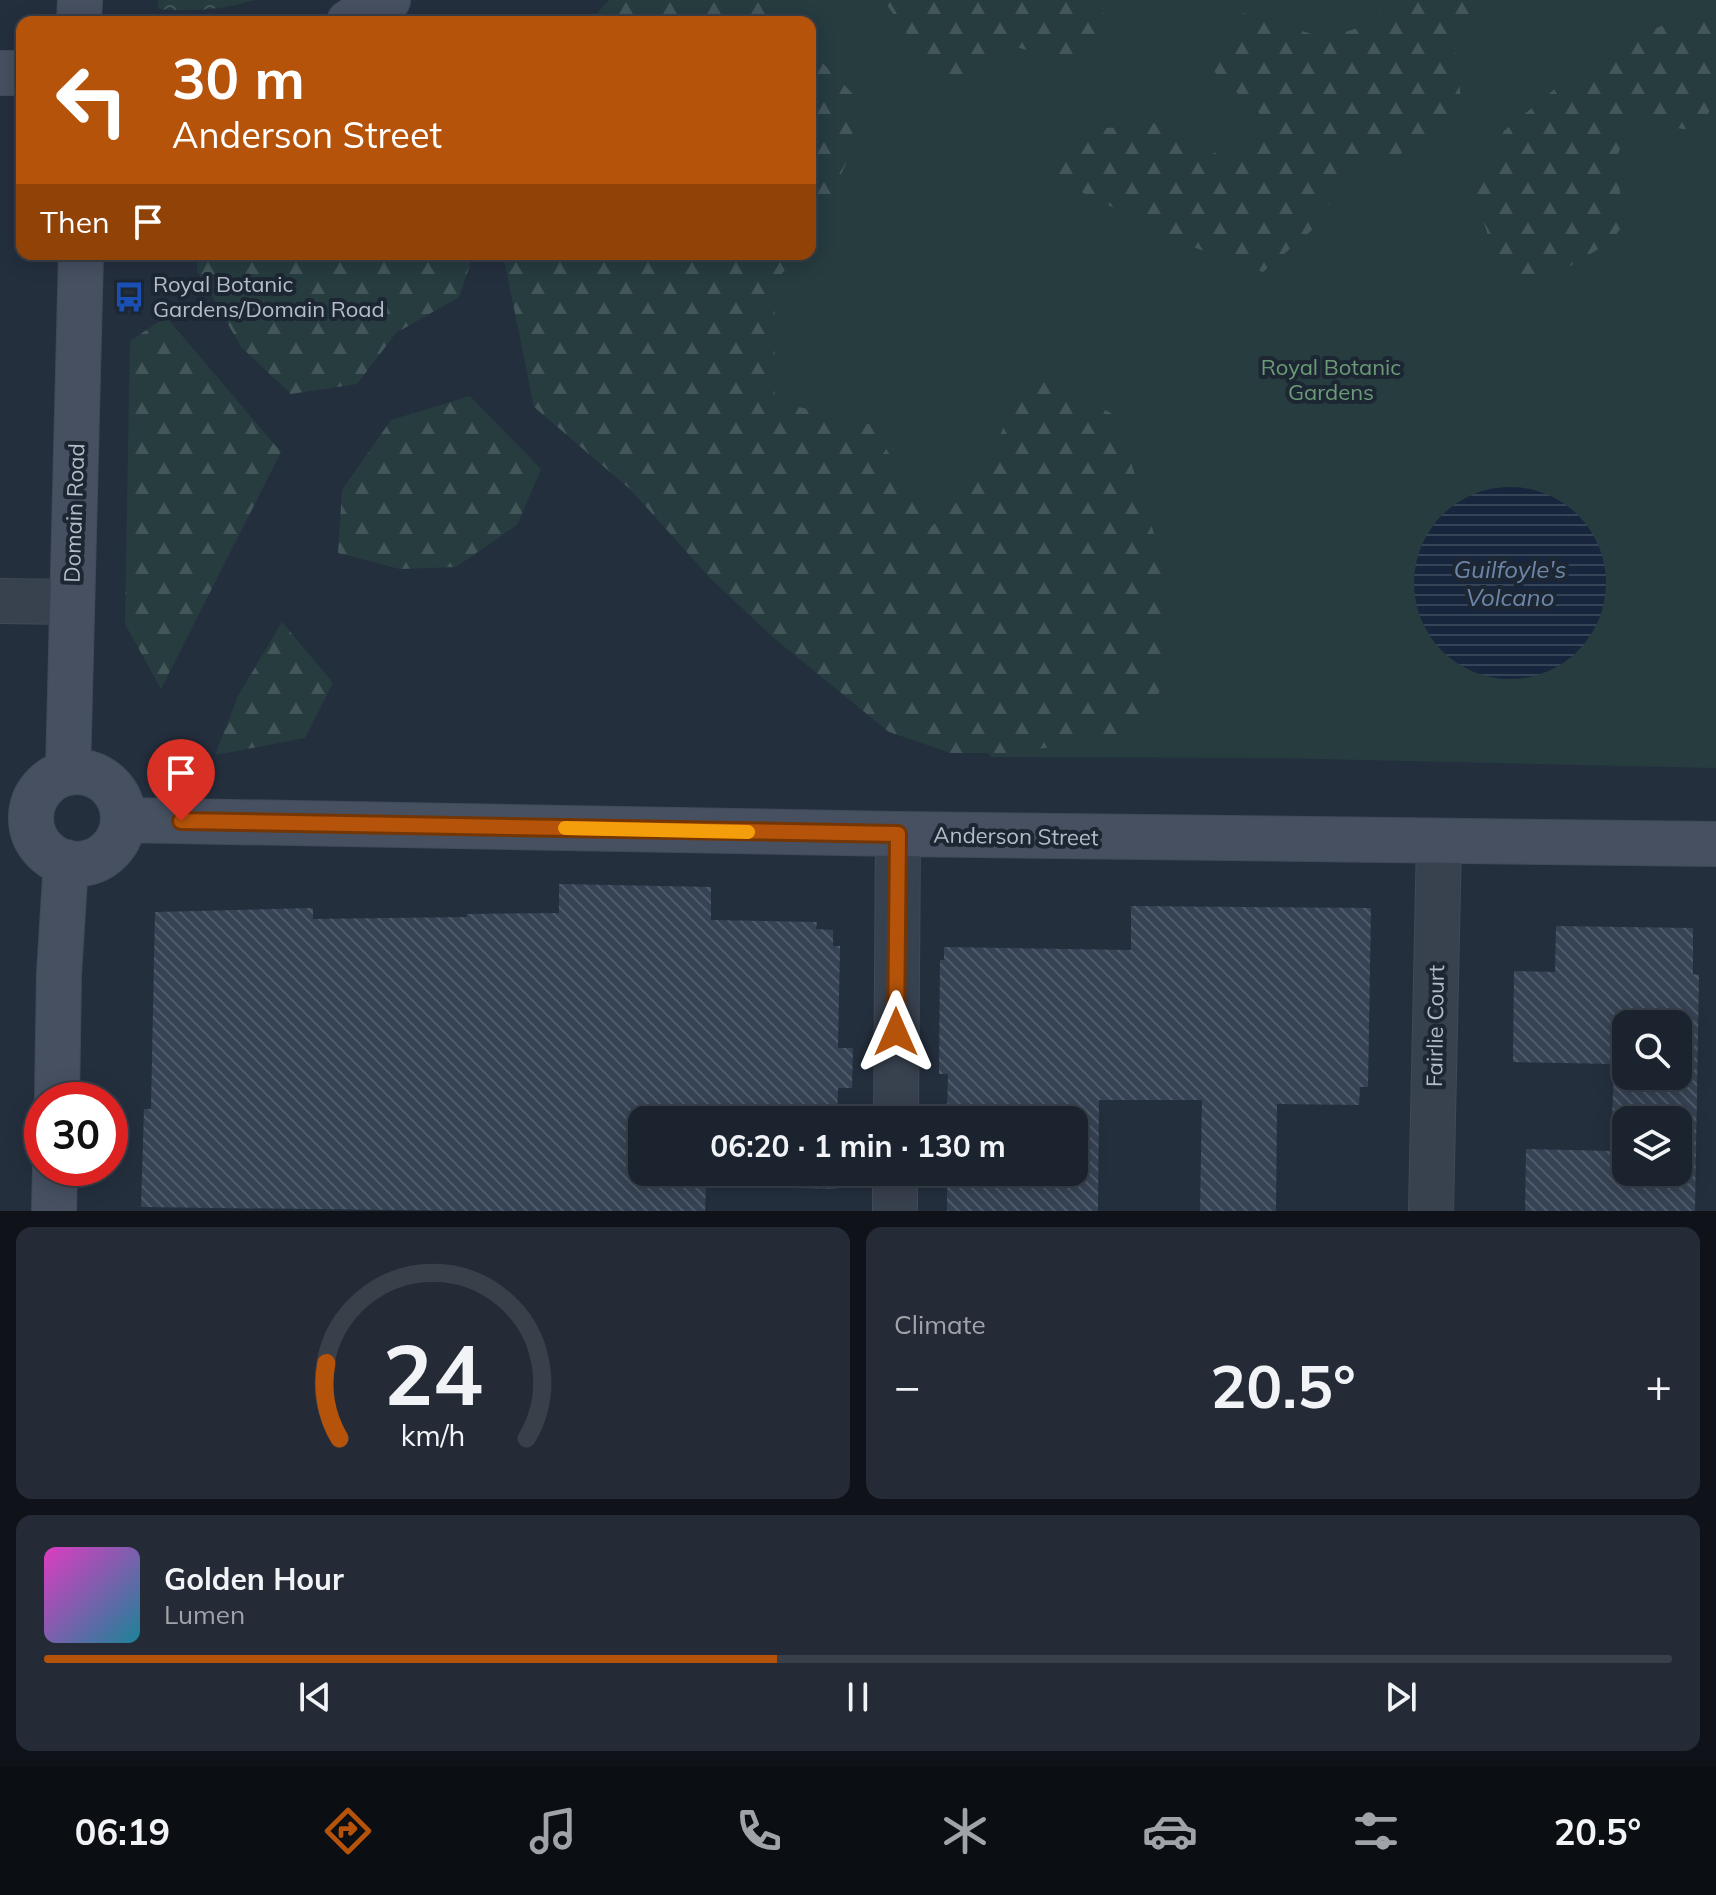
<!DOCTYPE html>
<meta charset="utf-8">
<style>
:root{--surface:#1b232e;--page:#242b36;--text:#f1f3f6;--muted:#a0a4aa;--line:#39404a;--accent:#b45309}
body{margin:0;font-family:Mulish,sans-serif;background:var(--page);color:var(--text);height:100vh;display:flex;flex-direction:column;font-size:30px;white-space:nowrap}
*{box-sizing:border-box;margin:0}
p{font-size:26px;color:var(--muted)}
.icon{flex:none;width:44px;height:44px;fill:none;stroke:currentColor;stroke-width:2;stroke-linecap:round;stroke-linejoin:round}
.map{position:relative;height:1211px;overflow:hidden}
.drawer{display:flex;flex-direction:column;gap:16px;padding:16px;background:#0f1319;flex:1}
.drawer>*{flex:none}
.guide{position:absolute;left:16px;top:16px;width:800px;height:244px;border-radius:16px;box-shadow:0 4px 20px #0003,0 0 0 2px var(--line);background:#b45309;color:#fff;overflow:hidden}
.controls{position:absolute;left:1612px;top:1010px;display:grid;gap:16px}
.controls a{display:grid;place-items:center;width:80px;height:80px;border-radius:16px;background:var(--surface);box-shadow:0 4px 20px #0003,0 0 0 2px var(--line);font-size:40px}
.speed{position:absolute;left:24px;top:1082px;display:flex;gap:16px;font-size:40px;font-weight:700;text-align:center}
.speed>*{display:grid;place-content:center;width:104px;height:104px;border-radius:50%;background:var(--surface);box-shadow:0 4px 20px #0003,0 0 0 2px var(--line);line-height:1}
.speed .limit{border:12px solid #d22;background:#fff;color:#111}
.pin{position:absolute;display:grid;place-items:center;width:68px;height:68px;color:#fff;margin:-82px -34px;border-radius:50% 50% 50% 0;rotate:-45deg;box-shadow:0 0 8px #0007}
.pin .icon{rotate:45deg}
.me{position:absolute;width:88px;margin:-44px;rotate:0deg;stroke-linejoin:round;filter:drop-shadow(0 0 6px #0008)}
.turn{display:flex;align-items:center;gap:28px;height:168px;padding:0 24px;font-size:36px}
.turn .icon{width:104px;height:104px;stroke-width:2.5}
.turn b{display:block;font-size:56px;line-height:68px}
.then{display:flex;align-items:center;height:76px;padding:0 24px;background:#0003;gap:16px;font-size:30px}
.big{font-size:60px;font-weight:700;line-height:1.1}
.drawer .widget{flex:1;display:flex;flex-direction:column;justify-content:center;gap:12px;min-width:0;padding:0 28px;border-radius:16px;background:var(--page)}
.drawer .dial{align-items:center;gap:0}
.dial svg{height:208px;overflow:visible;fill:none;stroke:var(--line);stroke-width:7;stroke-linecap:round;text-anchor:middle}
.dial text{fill:var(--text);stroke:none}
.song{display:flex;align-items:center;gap:24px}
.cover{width:96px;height:96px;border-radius:12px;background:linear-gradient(135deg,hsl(310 70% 55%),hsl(190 70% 35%))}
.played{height:8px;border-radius:4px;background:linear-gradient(90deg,var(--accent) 45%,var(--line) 45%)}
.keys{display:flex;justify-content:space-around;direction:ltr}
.heat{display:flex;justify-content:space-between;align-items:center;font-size:44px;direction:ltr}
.drawer .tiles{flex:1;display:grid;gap:16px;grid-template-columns:1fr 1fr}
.widget:last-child{grid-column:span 2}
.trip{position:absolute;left:628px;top:1106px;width:460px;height:80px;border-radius:16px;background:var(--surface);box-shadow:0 4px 20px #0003,0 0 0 2px var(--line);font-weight:700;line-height:80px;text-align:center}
.menu{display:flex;height:128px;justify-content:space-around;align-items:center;background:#0b0e12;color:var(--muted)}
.menu .icon{width:56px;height:56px}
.menu .active{color:var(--accent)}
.menu b{font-size:36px;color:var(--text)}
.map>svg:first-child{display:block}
</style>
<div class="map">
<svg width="1716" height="1211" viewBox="0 0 1716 1211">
<defs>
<pattern id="forest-firs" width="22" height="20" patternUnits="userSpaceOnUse" patternTransform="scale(2)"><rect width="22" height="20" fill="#263c3f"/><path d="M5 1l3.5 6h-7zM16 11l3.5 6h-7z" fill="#435659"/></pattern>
<pattern id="park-crowns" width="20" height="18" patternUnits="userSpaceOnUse" patternTransform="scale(2)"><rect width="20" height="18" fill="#263c3f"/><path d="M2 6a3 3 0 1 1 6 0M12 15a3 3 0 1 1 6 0" fill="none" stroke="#435659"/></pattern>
<pattern id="water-rules" width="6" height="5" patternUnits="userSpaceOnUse" patternTransform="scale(2)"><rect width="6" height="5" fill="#17263c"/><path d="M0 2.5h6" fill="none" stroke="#364457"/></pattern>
<pattern id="building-back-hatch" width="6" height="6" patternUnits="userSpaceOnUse" patternTransform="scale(2)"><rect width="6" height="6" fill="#364354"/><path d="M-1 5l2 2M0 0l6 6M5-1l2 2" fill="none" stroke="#515c6b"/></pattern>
</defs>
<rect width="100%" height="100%" fill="#242f3e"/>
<!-- green -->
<path fill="#263c3f" d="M721 0H1716V768L1274 758 992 757 745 542 686 254H810V22H718Z"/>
<!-- forest -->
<path fill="url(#forest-firs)" d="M609 0H769L786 22H589Z
M888 0H1106L1099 49 1067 79 1034 52 1002 43 967 97 922 56 887 5Z
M1379 0H1485L1456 51 1462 110 1425 145 1351 171 1311 231 1263 272 1193 247 1047 175 1098 129 1166 122 1218 155 1259 152 1260 114 1207 65 1243 13 1325 38 1381 21Z
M1706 0H1716V100L1698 131 1633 122 1615 160 1625 223 1610 242 1542 283 1497 265 1474 190 1504 131 1556 88 1642 34 1688 15Z
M810 50 856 97 850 155 810 240Z
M197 254H472L473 256 459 297 396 333 357 384 291 394 241 347 197 270Z
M503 254H798L775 282V401L872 425 932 526 982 478 1016 398 1050 379 1116 416 1161 555 1170 680 1121 737 1010 753H951L889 732 775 639 709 577 631 490 534 407Z
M166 317 281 452 161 689 125 624 130 341Z
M470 396 541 469 517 525 456 567 400 569 338 553 342 490 391 420Z
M282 622 333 683 305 738 215 755 238 696Z"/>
<!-- park -->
<path fill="url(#park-crowns)" d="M158 0H254C223 10 190 12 158 9Z"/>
<!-- water -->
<path fill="url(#water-rules)" d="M1414 583a96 96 0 1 1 192 0a96 96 0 1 1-192 0Z"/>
<!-- building -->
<path fill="url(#building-back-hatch)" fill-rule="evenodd" d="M559 884 711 887V920L817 922 816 929 833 930V946H840L838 1048H853L852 1088H838L837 1120H642V1172H836V1189L706 1186 705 1211H475L141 1207 144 1109H151L155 912 313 908V919L467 917V914L559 913Z
M1131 906 1371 908 1368 1087H1360L1359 1105 1277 1104 1276 1211H1200L1202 1100H1099L1098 1211H947V1172H1074V1120H947L948 1074H939L940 960H944V947L1131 950Z
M1556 926 1693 928V974L1699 975 1695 1211H1525L1526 1149 1611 1151 1614 1064 1513 1062 1514 971 1555 972ZM1626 1024H1678V1076H1626ZM1626 1120H1678V1172H1626Z"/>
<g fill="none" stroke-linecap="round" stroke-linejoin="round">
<!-- street casing -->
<g stroke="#414a57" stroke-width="46">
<path id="street" d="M0 601 72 602
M896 1120 898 834
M895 1211V1172
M1431 1211 1439 841"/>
</g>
<!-- secondary casing -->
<g stroke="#414a57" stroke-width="46">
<path id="secondary" d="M79 22 80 0
M349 22 388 0
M0 73H22
M68 772 81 254
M31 818a46 46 0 1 1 92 0a46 46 0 1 1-92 0Z
M124 820 898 834 1716 844
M57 1100 59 974 66 862
M54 1211 55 1168"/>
</g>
<!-- street -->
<use href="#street" stroke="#38414e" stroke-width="44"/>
<!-- secondary -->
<use href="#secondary" stroke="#465061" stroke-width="44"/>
</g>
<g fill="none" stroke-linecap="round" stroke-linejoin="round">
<!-- route casing -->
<g stroke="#753606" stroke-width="20">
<path id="route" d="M181 821 898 834 896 1032"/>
</g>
<!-- route -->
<use href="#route" stroke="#b45309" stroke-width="14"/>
<!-- slow -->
<path stroke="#f59e0b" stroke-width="14" d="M565 828 748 832"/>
</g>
<!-- icons -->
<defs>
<g id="bus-bare" transform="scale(2.4)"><path d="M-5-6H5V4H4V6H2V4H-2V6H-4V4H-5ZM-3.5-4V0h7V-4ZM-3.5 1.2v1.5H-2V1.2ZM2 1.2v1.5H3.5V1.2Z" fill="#1a4fb4" stroke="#1d2633" stroke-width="2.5" paint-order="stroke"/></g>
</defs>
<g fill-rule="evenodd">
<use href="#bus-bare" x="129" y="297"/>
</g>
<g text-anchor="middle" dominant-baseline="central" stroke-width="8" stroke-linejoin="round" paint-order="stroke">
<!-- poi labels -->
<g font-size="22" fill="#b4bcc9" stroke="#1d2633" text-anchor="start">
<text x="153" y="284">Royal Botanic<tspan x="153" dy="25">Gardens/Domain Road</tspan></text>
</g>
<!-- park labels -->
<g font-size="22" fill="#6b9a76" stroke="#1d2633">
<text x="1331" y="367">Royal Botanic<tspan x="1331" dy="25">Gardens</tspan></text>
</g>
<!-- street labels -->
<g font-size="22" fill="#b4bcc9" stroke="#1d2633">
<text transform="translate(74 513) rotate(-88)">Domain Road</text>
<text transform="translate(1016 836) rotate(1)">Anderson Street</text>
<text transform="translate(1435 1026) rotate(-89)">Fairlie Court</text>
</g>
<!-- water labels -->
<g font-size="24" font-style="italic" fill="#6d86a8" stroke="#1d2633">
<text x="1510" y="569">Guilfoyle's<tspan x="1510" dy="28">Volcano</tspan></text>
</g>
</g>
</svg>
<div class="controls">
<a><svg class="icon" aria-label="search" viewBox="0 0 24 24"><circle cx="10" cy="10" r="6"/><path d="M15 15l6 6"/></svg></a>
<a><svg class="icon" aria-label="layers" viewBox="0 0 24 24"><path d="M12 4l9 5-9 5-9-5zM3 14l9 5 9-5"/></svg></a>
</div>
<div class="speed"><div class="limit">30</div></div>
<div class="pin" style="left:181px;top:821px;background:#d93025"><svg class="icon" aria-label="arrive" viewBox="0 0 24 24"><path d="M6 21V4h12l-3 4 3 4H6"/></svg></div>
<svg class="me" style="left:896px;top:1032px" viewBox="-20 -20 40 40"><path d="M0-17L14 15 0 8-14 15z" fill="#b45309" stroke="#fff" stroke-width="4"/></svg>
<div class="trip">06:20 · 1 min · 130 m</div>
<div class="guide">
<div class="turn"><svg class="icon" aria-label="left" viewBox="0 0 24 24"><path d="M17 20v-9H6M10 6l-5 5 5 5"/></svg><div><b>30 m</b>Anderson Street</div></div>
<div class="then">Then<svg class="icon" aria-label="arrive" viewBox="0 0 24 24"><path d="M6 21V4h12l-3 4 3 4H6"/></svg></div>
</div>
</div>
<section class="drawer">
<div class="tiles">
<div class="widget dial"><svg viewBox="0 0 100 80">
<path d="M14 69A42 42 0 1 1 86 69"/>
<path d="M14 69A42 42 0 0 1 9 40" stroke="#b45309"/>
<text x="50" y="56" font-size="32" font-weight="700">24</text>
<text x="50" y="72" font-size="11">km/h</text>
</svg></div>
<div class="widget"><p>Climate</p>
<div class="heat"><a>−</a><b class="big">20.5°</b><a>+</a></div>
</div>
<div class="widget">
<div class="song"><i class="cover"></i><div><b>Golden Hour</b><p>Lumen</p></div></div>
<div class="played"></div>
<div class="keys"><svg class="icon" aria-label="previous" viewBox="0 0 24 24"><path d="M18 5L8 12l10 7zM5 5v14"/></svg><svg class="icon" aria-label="pause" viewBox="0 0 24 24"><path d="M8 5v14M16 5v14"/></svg><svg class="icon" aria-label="next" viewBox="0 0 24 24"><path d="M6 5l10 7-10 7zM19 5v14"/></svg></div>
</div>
</div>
</section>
<nav class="menu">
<b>06:19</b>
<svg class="icon active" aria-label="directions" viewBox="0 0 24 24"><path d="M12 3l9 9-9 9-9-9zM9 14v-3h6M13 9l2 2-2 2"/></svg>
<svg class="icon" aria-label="music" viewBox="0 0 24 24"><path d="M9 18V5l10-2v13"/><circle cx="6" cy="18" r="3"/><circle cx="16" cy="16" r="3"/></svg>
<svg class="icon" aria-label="phone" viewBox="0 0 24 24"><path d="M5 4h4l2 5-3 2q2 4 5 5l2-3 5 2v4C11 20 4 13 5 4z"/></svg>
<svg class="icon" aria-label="climate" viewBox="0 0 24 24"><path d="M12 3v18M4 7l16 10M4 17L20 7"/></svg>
<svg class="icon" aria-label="car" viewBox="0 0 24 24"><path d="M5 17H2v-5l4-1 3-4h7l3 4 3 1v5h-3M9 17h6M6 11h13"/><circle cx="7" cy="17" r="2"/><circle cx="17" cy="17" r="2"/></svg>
<svg class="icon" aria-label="filters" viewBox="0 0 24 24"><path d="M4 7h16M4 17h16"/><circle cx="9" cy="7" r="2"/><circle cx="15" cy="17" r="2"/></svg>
<b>20.5°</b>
</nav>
